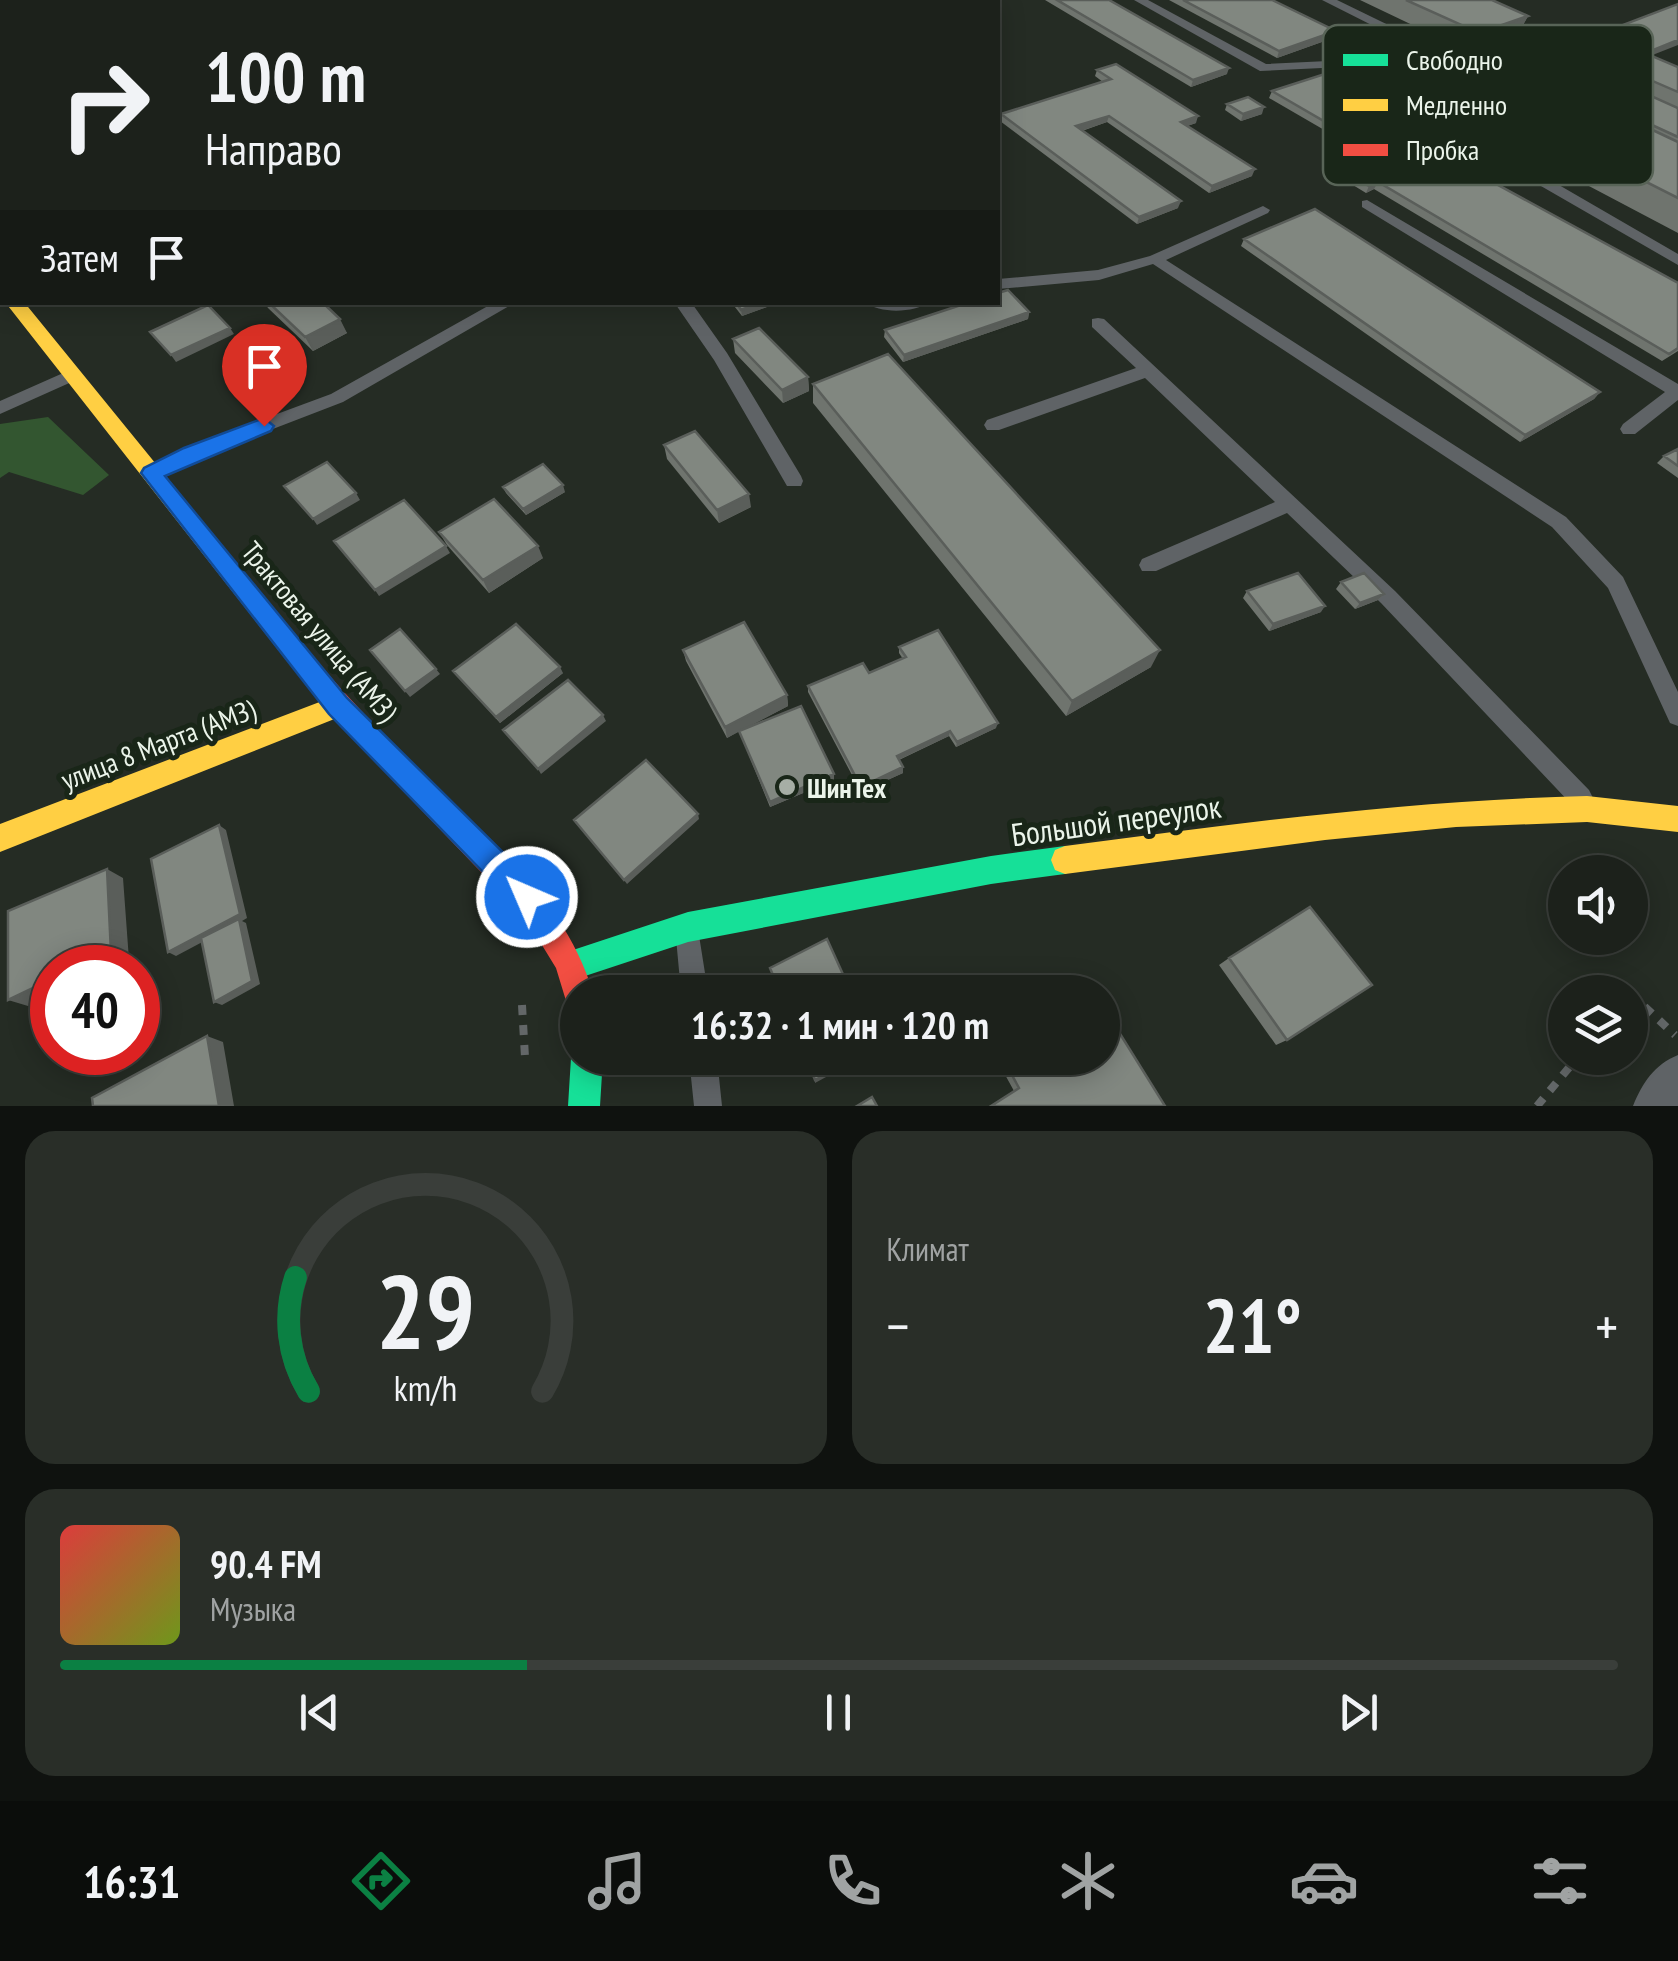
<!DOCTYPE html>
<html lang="ru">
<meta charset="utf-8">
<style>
:root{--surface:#1c211b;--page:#292e28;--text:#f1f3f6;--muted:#a0a3a3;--line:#3a3e3a;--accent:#0b8043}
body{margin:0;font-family:"PT Sans Narrow",sans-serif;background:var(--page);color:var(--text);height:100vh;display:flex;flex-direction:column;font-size:38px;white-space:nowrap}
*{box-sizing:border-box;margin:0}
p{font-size:32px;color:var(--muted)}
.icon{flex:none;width:55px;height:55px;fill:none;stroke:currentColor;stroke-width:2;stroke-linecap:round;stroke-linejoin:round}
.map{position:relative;height:1106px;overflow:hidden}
.drawer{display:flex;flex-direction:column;gap:25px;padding:25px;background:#0f120f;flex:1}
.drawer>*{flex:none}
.banner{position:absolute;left:0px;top:0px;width:1000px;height:305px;box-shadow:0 5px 25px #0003,0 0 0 2px var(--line);background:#1c211b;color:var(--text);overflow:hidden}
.controls{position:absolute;left:1548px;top:855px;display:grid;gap:20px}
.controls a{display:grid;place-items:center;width:100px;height:100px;border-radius:50%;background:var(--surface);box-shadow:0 5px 25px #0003,0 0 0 2px var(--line);font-size:50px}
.speed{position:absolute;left:30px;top:945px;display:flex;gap:20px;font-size:50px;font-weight:700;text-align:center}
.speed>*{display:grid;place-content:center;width:130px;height:130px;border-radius:50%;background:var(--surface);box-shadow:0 5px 25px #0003,0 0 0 2px var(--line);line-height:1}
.speed .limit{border:15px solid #d22;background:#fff;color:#111}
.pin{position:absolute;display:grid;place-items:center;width:85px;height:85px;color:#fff;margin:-102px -42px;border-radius:50% 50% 50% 0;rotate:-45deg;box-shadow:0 0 10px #0007}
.pin .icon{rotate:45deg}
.me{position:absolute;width:110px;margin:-55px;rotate:315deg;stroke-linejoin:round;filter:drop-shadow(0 0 8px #0008)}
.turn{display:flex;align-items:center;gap:35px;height:210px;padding:0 40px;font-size:45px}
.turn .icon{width:130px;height:130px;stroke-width:2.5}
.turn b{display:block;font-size:70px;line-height:85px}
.then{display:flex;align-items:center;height:95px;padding:0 40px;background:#0003;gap:20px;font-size:38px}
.big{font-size:75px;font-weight:800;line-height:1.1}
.drawer .card{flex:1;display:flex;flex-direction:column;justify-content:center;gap:15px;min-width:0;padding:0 35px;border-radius:30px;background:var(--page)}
.drawer .dial{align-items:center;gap:0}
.dial svg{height:260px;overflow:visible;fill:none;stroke:var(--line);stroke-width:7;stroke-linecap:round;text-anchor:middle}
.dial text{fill:var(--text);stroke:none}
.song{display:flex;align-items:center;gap:30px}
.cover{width:120px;height:120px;border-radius:15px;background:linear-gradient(135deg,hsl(0 70% 55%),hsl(80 70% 35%))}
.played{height:10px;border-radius:5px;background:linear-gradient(90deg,var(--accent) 30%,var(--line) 30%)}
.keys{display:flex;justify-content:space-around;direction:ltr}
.heat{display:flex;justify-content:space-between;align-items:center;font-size:55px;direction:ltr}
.drawer .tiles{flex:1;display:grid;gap:25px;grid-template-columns:1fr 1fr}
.card:last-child{grid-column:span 2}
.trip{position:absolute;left:560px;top:975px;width:560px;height:100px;border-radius:50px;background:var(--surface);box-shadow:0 5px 25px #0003,0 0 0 2px var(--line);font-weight:800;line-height:100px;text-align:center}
.menu{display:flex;height:160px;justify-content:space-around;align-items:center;background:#0b0d0b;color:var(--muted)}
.menu .icon{width:70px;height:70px}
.menu .on{color:var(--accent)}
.menu b{font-size:45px;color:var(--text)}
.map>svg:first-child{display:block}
</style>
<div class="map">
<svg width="1678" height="1106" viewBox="0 0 1678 1106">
<rect width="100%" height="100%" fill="#252c24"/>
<!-- forest -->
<path fill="#335630" d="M48 417 109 475 83 495 9 472 0 478V424Z"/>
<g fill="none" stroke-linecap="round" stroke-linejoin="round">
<!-- path -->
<path stroke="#636768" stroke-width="8" stroke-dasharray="10 10" stroke-linecap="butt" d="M1630 993 1675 1035
M522 1005 525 1057
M1537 1106 1577 1058"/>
<!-- lane -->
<path fill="#5f6366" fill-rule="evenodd" d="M1134 0H1148L1266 64 1433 56 1322 0H1337L1452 56 1494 69 1531 52H1539V58L1505 73 1578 110 1567 113 1491 76 1446 62 1260 71Z
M1435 119H1445L1678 254V265L1435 125Z
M1367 200 1678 384V400L1635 434H1623L1620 429 1623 424 1665 392 1362 207V201Z
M1263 206 1270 210 1268 213 1166 260 1566 517 1623 577 1678 692V726L1670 723 1608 588 1552 527 1153 264 1099 280 998 289V279L1098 270 1150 256Z
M495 302H516L343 402 197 458 158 478 151 480 142 473 144 468 185 448 331 394Z
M674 302H691L727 353 801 476 803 481 801 486H787L714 360Z
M864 302H930C913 313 881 314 864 302Z
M1098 318 1104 319 1395 591 1589 790 1593 798 1589 806 1581 809 1573 806 1381 603 1287 513 1156 571H1142L1139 565 1142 559 1275 502 1145 378 999 430H987L984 425 987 420 1136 368 1092 327V319Z
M70 370 79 376 76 380 0 414V401Z
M689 925 698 929 708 992H681L676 938 680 929Z
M689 1058H717L722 1106H694Z"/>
<!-- street -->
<path fill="#5f6366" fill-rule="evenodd" d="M688 0H709L710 2H689Z
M1678 1055V1106H1633C1643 1082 1654 1065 1678 1055Z"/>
<!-- fast -->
<path fill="#16e098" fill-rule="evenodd" d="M1065 846 1075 850 1079 860 1075 870 1065 874 991 884 688 942 573 980 562 976 558 965 562 954 573 950 688 912 991 856Z
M578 1046V1058H603L600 1106H568L571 1058Z"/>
<!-- slow -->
<path fill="#ffcf43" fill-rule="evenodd" d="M5 302H24L305 647 308 654 305 661 296 665 287 661Z
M338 695 347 698 351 706 347 714 0 852V824Z
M1587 796 1678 806V832L1587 822 1456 827 1325 840 1065 874 1055 870 1051 860 1055 850 1065 846C1239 823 1412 800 1587 796Z"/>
<!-- jam -->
<path fill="#f24e42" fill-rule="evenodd" d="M296 643 305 647C344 694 387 739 431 782 497 846 565 902 593 992H578V1008L567 1004 556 968 526 919 363 749 287 661 284 654 287 647Z"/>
</g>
<!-- wall -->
<path fill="#6f746e" d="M1045 0H1109L1227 74 1191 87Z
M1169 0H1272L1336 31 1333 38 1277 58Z
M1360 0H1492L1528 16 1518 34 1469 52Z
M1578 42 1652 56 1678 67V233L1498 138 1512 114 1564 93 1535 79 1539 73 1574 62 1580 52 1574 49Z
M1097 70 1196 123 1187 126 1252 176 1209 193 1107 122 1082 131 1178 208 1137 224 1000 121 1001 114 1103 82 1095 76Z
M1272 91 1393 100 1390 107 1326 131 1269 98Z
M1227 104 1262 114 1241 121 1225 110Z
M1472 148 1448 158 1678 283V351L1662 361 1374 189 1366 193 1335 174 1338 168Z
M1244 239 1600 392 1594 399 1520 442 1241 246Z
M264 302H322L347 333 313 351 268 308Z
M731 302H781L742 316Z
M1029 312 1028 319 903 362 884 337 885 330Z
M733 339 808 377 809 391 783 403 735 353Z
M813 384 1151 667 1066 716 813 403Z
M664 445 751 507 719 523 667 459Z
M1678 449V478L1657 463 1664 456Z
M503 487 565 492 526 515 506 493Z
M439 532 543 558 489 593 447 545Z
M1341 582 1384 594 1378 600 1355 609 1336 589Z
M1247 591 1321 612 1269 631 1243 598Z
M899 647 996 728 956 747 949 736 899 760 903 773 861 792 808 692V686L869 673 903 659 899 653Z
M683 650 787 695 788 706 740 731 834 774V780L770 807 739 731 727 738 686 661Z
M453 671 563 673 500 723Z
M1229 958 1287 1040 1276 1045 1219 965Z
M1068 1059 1014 1091 1003 1071 1007 1066Z"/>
<!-- shaded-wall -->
<path fill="#5a5e5a" d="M304 0H352V2H305Z
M363 0H396L384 2H364Z
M872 0H890L889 2H857Z
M1528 16 1518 34 1469 52 1479 33Z
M1336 31 1333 38 1277 58 1279 51Z
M1678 40V45L1622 67 1623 62Z
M1229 68 1227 74 1191 87 1193 80Z
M1393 100 1390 107 1326 131 1329 124Z
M2 106V123L0 124V107Z
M1264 107 1262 114 1241 121 1243 114Z
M1109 116 1107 122 1075 133 1076 126Z
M1198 116 1196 123 1179 129 1181 122Z
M1476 141 1472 148 1439 162 1443 155Z
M2 155V173L0 174V156Z
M1255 169 1252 176 1209 193 1212 186Z
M1378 182 1374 189 1366 193 1369 186Z
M1181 201 1178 208 1137 224 1139 217Z
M761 302H781L742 316 741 310Z
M1029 312 1028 319 903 362 904 355Z
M340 319 347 333 313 351 305 337Z
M230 328 234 334 176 362 171 355Z
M808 377 809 391 783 403 782 390Z
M1600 392 1594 399 1520 442 1525 435Z
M563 485 565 492 526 515 523 509Z
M356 493 360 500 317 525 313 519Z
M749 494 751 507 719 523 717 510Z
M446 546 450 553 379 596 375 590Z
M538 546 543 558 489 593 483 580Z
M1384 594 1378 600 1355 609 1360 603Z
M1325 606 1321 612 1269 631 1273 624Z
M1160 650 1151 667 1066 716 1072 701Z
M560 667 563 673 500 723 496 717Z
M436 669 440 674 410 697 405 691Z
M787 695 788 706 727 738 725 727Z
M603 715 606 721 541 774 538 769Z
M998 723 996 728 956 747 957 742Z
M950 731 949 736 896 761 897 756Z
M903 767V773L861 792V787Z
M834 774V780L770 807V802Z
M698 814 699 819 627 884 624 880Z
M219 825 226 830 247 918 242 921 246 923 260 984 222 1005 214 1002 240 922 176 956 168 952Z
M107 869 123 878 129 960 112 968H79Z
M52 979V995L28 1006 8 1000Z
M207 1036 223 1042 234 1106H219Z
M857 1058H861L815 1083V1080Z"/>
<!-- building -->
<path fill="#818780" stroke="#5a5e5a" stroke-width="2.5" d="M222 0H275L276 2H209Z
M543 0H638L640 2H528Z
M847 0H872L857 2H850Z
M1057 0H1109L1229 68 1193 80Z
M1183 0H1272L1336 31 1279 51Z
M1406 0H1492L1528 16 1479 33Z
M1678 4V40L1646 53 1638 50 1633 52 1606 40 1589 47 1578 42Z
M1606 40 1633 52 1638 50 1678 67V92L1581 50Z
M1571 60 1678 108V137L1539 73Z
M1116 64 1198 116 1181 122 1255 169 1212 186 1109 116 1076 126 1181 201 1139 217 1001 114 1111 79 1097 70Z
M1337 70 1393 100 1329 124 1272 91Z
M0 88 2 91V106L0 107Z
M1570 91 1678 142V198L1512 114Z
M1248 97 1264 107 1243 114 1227 104Z
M1444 124 1476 141 1443 155 1678 283V348L1669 354 1378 182 1369 186 1338 168Z
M2 129V155L0 156V130Z
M1315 209 1600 392 1525 435 1244 239Z
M1008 290 1029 312 904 355 885 330 970 302H998V293Z
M268 302H322L340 319 305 337Z
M736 302H761L741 310Z
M208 305 230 328 171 355 150 332Z
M759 328 808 377 782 390 733 339Z
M888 354 1160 650 1072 701 813 384Z
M695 431 749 494 717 510 664 445Z
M1678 449V466L1664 456Z
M327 462 356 493 313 519 284 486Z
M543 464 563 485 523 509 503 487Z
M494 499 538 546 483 580 439 532Z
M404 500 446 546 375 590 334 541Z
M1298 573 1325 606 1273 624 1247 591Z
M1364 573 1384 594 1360 603 1341 582Z
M744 622 787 695 725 727 683 650Z
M516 624 560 667 496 717 453 671Z
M400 629 436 669 405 691 370 650Z
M938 630 998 723 957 742 950 731 897 756 903 767 861 787 808 686 863 663 869 673 906 657 899 647Z
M568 680 603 715 538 769 503 730Z
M801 706 834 774 770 802 739 731Z
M646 760 698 814 624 880 574 820Z
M219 825 240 914 168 952 151 859Z
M107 869 111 953 79 968H52V979L8 1000V911Z
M1310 907 1372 985 1287 1040 1229 958Z
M239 919 252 981 214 1002 201 938Z
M827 939 851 992H780L770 968Z
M1117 1029 1165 1106H991L1019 1088 1007 1066 1021 1058H1067L1068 1059 1071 1058H1102V1038Z
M207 1036 219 1106H93L92 1098Z
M806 1058H857L815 1080Z
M872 1097 877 1106H857Z"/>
<!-- route -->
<path fill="#1a73e8" stroke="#114b97" stroke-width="2.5" d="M264 418 274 426 271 431 165 476 347 698 538 887 542 897 538 907 527 912 517 907 329 714 141 473 144 468 184 448Z"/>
<!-- markers -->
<circle fill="#a6aea5" stroke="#192618" stroke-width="4" cx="787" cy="787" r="10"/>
<g text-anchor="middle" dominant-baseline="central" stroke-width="10" stroke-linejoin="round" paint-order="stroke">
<!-- street labels -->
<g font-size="28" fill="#ebf4ea" stroke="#192618">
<text transform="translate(320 631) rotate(50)">Трактовая улица (АМЗ)</text>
<text transform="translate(158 744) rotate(-21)">улица 8 Марта (АМЗ)</text>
</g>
<!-- poi labels -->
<g font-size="28" font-weight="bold" fill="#ebf4ea" stroke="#192618" text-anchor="start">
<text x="807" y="787">ШинТех</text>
</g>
<!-- near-street labels -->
<g font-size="32" fill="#ebf4ea" stroke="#192618">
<text transform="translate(1116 820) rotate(-8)">Большой переулок</text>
</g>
</g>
<!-- legend -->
<rect x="1323" y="25" width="330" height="160" rx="15" fill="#192618" stroke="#586457" stroke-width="2.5"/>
<rect x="1343" y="54" width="45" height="12" fill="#16e098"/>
<rect x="1343" y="99" width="45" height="12" fill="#ffcf43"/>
<rect x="1343" y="144" width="45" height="12" fill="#f24e42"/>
<g font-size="28" fill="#ebf4ea">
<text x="1406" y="70">Свободно</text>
<text x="1406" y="115">Медленно</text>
<text x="1406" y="160">Пробка</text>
</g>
</svg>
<div class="controls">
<a><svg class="icon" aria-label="sound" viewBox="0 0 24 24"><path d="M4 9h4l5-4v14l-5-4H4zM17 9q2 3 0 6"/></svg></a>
<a><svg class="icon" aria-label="layers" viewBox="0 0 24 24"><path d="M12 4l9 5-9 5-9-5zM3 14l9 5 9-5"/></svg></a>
</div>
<div class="speed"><div class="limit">40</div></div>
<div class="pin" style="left:264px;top:426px;background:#d93025"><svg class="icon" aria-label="arrive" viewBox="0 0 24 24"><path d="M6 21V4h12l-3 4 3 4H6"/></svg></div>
<svg class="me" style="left:527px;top:897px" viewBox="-20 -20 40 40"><circle r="17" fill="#1a73e8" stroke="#fff" stroke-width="3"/><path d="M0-11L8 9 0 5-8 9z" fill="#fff"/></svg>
<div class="trip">16:32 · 1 мин · 120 m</div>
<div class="banner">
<div class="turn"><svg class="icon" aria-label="right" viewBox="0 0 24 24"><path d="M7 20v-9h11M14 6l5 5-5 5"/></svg><div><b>100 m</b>Направо</div></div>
<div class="then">Затем<svg class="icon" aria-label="arrive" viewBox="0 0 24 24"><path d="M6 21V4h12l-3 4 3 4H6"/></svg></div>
</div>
</div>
<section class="drawer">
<div class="tiles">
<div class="card dial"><svg viewBox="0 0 100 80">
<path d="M14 69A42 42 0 1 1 86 69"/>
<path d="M14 69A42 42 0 0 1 10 34" stroke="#0b8043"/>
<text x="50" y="56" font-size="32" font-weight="700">29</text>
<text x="50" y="72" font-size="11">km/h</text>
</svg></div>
<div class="card"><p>Климат</p>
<div class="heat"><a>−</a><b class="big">21°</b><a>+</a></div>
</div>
<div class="card">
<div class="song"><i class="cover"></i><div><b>90.4 FM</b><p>Музыка</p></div></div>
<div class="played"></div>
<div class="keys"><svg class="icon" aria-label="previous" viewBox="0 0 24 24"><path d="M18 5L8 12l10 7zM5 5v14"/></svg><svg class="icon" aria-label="pause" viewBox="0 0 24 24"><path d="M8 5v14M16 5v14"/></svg><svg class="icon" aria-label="next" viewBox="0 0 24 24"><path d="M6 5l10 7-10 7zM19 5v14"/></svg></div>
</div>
</div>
</section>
<nav class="menu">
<b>16:31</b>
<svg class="icon on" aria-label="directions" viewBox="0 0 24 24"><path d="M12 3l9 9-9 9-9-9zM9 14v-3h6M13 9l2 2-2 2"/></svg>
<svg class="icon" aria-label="music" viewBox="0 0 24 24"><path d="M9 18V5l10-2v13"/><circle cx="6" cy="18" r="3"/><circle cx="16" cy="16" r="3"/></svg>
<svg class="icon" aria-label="phone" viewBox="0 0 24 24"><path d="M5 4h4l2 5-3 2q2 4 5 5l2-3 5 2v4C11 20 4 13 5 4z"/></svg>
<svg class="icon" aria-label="climate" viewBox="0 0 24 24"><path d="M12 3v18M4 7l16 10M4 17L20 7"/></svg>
<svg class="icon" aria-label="car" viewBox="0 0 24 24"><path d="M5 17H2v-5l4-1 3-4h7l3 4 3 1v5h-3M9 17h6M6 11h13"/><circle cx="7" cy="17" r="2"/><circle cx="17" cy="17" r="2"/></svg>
<svg class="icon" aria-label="filters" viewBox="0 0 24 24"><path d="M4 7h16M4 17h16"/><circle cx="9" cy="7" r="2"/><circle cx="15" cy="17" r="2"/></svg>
</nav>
